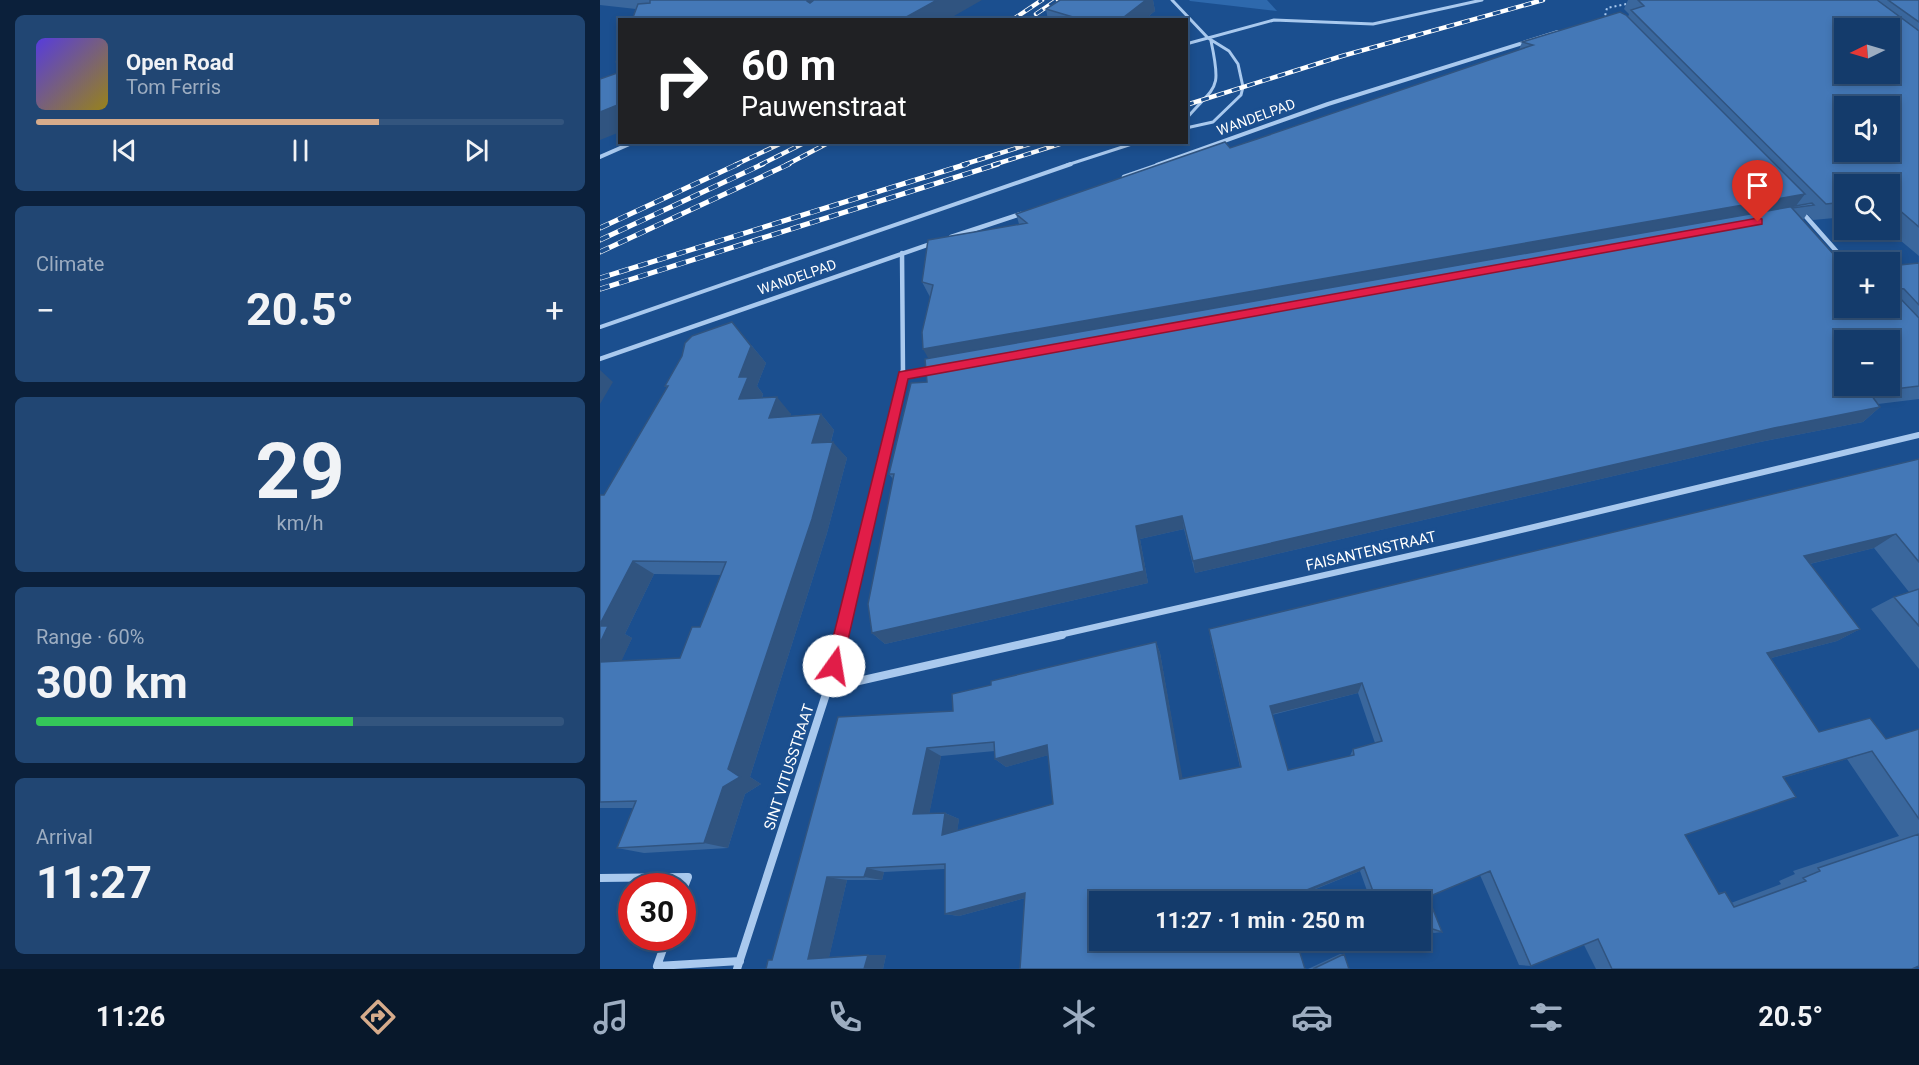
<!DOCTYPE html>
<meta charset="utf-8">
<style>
:root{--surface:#143b6b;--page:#214673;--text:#f1f3f6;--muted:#9dadc1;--line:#33557e;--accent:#d6ab8b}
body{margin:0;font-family:Roboto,sans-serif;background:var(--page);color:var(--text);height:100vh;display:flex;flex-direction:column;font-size:22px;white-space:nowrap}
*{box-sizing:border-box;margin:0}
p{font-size:20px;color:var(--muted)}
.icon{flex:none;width:33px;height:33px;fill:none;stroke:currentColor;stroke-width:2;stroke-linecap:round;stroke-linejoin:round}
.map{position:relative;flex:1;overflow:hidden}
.drawer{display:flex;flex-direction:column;gap:15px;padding:15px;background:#0b203b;width:600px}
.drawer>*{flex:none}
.top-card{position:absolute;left:18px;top:18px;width:570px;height:126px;border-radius:0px;box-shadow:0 3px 9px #0003,0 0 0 2px var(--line);background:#202124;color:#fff;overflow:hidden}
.needle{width:39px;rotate:265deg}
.tools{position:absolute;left:1234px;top:18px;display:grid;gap:12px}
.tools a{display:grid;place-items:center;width:66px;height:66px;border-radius:0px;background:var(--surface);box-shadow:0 3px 9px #0003,0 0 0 2px var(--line);font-size:30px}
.speed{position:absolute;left:18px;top:873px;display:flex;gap:12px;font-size:30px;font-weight:700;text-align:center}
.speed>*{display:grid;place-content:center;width:78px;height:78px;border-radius:50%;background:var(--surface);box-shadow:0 3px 9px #0003,0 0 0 2px var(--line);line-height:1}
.speed .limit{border:9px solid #d22;background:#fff;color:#111}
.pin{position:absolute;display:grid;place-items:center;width:51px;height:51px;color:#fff;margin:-62px -26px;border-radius:50% 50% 50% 0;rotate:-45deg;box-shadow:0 0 6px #0007}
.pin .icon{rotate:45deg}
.me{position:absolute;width:66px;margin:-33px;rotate:13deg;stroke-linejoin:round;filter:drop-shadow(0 0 4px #0008)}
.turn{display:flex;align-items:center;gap:21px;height:126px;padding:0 24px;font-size:27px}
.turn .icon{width:78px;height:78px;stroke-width:2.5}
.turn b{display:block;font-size:42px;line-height:51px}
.big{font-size:45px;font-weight:700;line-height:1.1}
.drawer .widget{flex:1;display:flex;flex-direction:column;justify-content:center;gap:9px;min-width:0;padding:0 21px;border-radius:9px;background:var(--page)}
.drawer .dial{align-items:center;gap:0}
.dial b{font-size:78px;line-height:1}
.song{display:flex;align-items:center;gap:18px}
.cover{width:72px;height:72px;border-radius:9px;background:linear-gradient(135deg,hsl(250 70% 55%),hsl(50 70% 35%))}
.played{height:6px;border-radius:3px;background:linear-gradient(90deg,var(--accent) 65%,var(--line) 65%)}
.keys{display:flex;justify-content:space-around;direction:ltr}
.heat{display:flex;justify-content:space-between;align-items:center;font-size:33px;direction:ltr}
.charge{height:9px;border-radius:4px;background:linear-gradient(90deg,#34c759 60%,var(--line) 0)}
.trip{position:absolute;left:489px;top:891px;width:342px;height:60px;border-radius:0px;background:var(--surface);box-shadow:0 3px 9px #0003,0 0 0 2px var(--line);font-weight:700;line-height:60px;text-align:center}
.dock{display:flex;height:96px;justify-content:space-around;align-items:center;background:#08182b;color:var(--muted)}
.dock .icon{width:42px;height:42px}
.dock .selected{color:var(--accent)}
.dock b{font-size:27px;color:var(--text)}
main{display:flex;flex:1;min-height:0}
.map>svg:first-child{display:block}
</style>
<main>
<section class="drawer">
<div class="widget">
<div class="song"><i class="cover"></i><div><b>Open Road</b><p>Tom Ferris</p></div></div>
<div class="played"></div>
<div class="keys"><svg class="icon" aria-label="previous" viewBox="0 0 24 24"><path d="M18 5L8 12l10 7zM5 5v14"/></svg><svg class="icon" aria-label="pause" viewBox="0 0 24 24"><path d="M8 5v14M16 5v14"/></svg><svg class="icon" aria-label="next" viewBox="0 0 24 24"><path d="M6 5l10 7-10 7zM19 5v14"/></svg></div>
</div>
<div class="widget"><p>Climate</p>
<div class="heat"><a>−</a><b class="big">20.5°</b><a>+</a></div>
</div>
<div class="widget dial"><b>29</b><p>km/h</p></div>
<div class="widget"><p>Range · 60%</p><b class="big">300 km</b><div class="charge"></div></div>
<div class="widget"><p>Arrival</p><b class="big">11:27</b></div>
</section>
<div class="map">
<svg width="1319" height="969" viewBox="0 0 1319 969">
<rect width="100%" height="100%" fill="#1b4f8f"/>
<!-- green -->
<path fill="#2e69ad" d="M589 0H667L677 11 590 1Z"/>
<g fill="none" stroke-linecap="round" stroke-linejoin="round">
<!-- path -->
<path stroke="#a9c9ee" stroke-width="2" stroke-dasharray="2 3" stroke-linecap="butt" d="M1004 20 1007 8 1031 3"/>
<!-- lane-far1 -->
<path stroke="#a9c9ee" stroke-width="3" d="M572 0 608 38 629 51 638 64 643 87 641 95 613 122 586 128
M586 44 674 20 773 24 882 0
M586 119C616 84 622 92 611 41
M467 165 538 142"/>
<!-- lane -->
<path stroke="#a9c9ee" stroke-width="4" d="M0 327 471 164"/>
<!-- street-far3 -->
<path stroke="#a9c9ee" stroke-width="4" d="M0 157 34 142
M557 165 728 104 958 32"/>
<!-- street-far2 -->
<path stroke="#a9c9ee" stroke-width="4.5" d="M524 177 562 164
M1201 211 1246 262
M351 237 421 214
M302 253 303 373
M0 359 333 243
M314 373 331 370"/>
<!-- street-far1 -->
<path stroke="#a9c9ee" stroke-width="6" d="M303 375 323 372
M240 636 303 372
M455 636 875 541 1319 435"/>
<!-- street -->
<path stroke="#a9c9ee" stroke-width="8" d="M228 688 462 635
M0 878 88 877 82 892
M67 938 57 966 140 961
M137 969 228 688 241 635"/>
<!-- rail-far1 casing -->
<g stroke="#fff" stroke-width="4.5">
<path id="rail-far1" d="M436 14 457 0
M412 20 442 0
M586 105 742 56 943 0
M135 165 184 142
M160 165 206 142
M186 165 230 142
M362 165 436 142
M393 165 466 142"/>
</g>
<!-- rail casing -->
<g stroke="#fff" stroke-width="5">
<path id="rail" d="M0 228 138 164
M0 240 163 164
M0 252 189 164
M0 278 367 164
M0 289 398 164"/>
</g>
<!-- rail-far1 -->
<use href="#rail-far1" stroke="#1b4f8f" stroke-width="3" stroke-dasharray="8" stroke-linecap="butt"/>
<!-- rail -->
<use href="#rail" stroke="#1b4f8f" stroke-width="4" stroke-dasharray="10" stroke-linecap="butt"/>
</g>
<!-- wall -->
<path fill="#3a679d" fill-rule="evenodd" d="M0 0H382L36 9 0 5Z
M460 0H553L555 11 544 20H448L446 9Z
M1028 0H1319V256L1288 230H1290V184H1245V217L1213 220 1207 214 1203 220 1245 308 1290 266 1319 263V399L1278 404 1280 407 1263 422 1160 442 595 573 584 529 540 539 548 583 285 644 272 633 293 479 289 474 327 382 328 358 330 297 322 282 419 224 416 214 630 148 919 50 922 42 1028 17 1029 14 1024 9Z
M147 340 166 363 157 386 163 394 162 398 191 414 190 416 221 414 234 430 231 442 247 458 227 533 150 777 161 784 145 794 128 848 44 853 17 848 33 808H0V495H4L67 388 65 386ZM54 574 121 575 100 627 80 658 21 661 32 638 25 634Z
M1319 459V669L1271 609 1294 597 1309 592 1274 548 1210 564 1260 629 1237 641 1171 658 1219 732 1270 718 1286 739 1319 729V966L1312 969H996L984 945 931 966 919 965 880 875 828 897 842 932 834 933 820 929V902H771L760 871 684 902H500V940H696L705 969H420L425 898 359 916 345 914V869L284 872 282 880H247L229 957 286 955 283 969H166L168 960H172L238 717 353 711 352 694 391 685V681L556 642 560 653 582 779 640 767 611 641 609 629ZM758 693 775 743 753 749 750 756 688 770 672 715ZM395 751V759L406 767 448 755 453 804 357 831 359 819 345 813 329 814 341 756ZM1247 759 1299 836 1193 871 1195 874 1179 881 1181 884 1131 903 1125 892 1118 893 1085 835 1196 797 1183 778Z
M740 954H744L749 969H708Z"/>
<!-- shaded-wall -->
<path fill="#305480" d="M207 0H224L217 20 207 1Z
M337 0H382L347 20H301Z
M546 0H553L555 11 544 20H520Z
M20 104V132L0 140V112Z
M1205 194 1195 207 332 365 323 349Z
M132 322 166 363 157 386 163 394 155 416 139 399Z
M0 370 13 382 0 404Z
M177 397 191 414 184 434 169 418Z
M1280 407 1263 422 1160 442 595 573 593 561 1174 428Z
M221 414 234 430 226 459 212 443Z
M233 442 247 458 227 533 150 777 161 784 145 794 128 848 104 843Z
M582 516 584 529 540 539 548 583 285 644 272 633 536 526Z
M1296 534 1274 548 1185 570 1204 556Z
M33 561 54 574 25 634 32 638 16 673 0 666V624Z
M1260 629 1237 641 1148 664 1167 653Z
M556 642 560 653 584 786 580 779Z
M762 683 758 693 669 715 670 706Z
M447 745 456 753 406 767 395 759Z
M327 748 341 756 328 820 313 814Z
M1272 751 1247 759 1161 784 1183 777Z
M345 813 359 819 356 840 342 835Z
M764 867 760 871 682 902V900Z
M267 868 284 872 282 880 264 877Z
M227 877 247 880 229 958 208 959Z
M425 893 436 895 359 916 345 914Z
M268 955H286L283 969H264Z"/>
<!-- building -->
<path fill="#4478b7" stroke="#305480" stroke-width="1.5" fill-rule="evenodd" d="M50 0H207V1L210 3 214 0H337L301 20H32L38 4 50 3Z
M460 0H546L520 20H483L446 9Z
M1038 0H1277L1319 31V227L1290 202V184H1245V202L1226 204 1031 10 1044 6ZM1245 28H1290V74H1245ZM1245 106H1290V152H1245Z
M1288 0H1319V22Z
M1020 12 1026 15 1205 194 323 349 322 332 333 285 322 282 328 240 427 223 416 214 625 142 630 148 657 139 933 45 922 42Z
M20 53V64L16 62Z
M20 72V104L0 112V79Z
M1212 203 1214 205 1192 208 1245 267V308H1290V266L1319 263V305L1304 289 1298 288 1297 295 1319 318V386L1269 392 1280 407 1174 428 593 561 582 516 536 526 544 571 272 633 268 604 294 474H289L311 383 327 382 325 359ZM1245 340H1290V386H1245Z
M132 322 151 346 139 377H148L139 399 177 397 169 418 221 414 212 443 233 442 212 519 128 769 140 777 123 787 104 843 17 848 36 801 0 802V662L80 658 92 627H100L126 562 33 561 0 624V495H4L68 386H65L82 356 85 343 92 336Z
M1319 459V562L1296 534 1204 556 1260 629 1167 653 1219 732 1270 718 1286 739 1319 729V819L1272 751 1183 777 1196 797 1085 835 1119 894 1125 892 1134 907 1206 881 1203 878 1220 871 1218 868 1319 834V966L1312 969H1012L998 939 931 966 890 871 828 897 842 932 820 925V902H777L764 867 682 900 683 902H500V940H696L705 969H420L425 893 345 914V864L267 868 264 877H227L208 959 268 955 264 969H166L168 960H172L238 717 353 711 352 694 391 685V681L556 642 580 779 641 767 609 629ZM762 683 782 741 753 749 754 755 688 770 670 706ZM394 742 395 759 447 745 453 804 342 835 345 813 313 814 327 748Z
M1319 589V626L1294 597Z
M0 626H8L0 643Z
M744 954 749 969H713Z"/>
<!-- route -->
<path fill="#e11d48" stroke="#92132f" stroke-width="1.5" d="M1158 218 1162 219V224L308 379 242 666 239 672 234 674 228 672 226 666 299 372Z"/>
<g text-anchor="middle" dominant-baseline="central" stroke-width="6" stroke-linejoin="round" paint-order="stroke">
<!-- far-street labels -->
<g font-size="14" fill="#fff" stroke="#1b4f8f">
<text transform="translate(656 117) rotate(-20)">WANDELPAD</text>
<text transform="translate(197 277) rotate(-19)">WANDELPAD</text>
</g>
<!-- street labels -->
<g font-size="15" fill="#fff" stroke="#1b4f8f">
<text transform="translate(771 551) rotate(-13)">FAISANTENSTRAAT</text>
<text transform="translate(189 767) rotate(-72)">SINT VITUSSTRAAT</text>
</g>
</g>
</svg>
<div class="tools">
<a><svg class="needle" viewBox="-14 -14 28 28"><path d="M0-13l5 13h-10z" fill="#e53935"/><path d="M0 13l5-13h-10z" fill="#9dadc1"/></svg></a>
<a><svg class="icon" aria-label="sound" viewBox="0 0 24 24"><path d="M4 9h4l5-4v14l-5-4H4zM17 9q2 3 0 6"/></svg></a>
<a><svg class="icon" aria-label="search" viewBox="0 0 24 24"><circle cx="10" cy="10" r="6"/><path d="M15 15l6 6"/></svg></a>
<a>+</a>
<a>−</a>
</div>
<div class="speed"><div class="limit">30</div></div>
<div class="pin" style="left:1158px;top:222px;background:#d93025"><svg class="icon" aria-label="arrive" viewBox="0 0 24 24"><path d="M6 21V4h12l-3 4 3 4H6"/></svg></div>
<svg class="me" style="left:234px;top:666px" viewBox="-20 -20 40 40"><circle r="19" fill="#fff"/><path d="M0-13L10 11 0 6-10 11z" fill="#e11d48"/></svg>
<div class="trip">11:27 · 1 min · 250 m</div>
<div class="top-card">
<div class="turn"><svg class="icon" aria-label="right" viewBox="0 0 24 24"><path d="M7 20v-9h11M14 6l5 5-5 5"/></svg><div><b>60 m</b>Pauwenstraat</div></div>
</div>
</div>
</main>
<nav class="dock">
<b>11:26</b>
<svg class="icon selected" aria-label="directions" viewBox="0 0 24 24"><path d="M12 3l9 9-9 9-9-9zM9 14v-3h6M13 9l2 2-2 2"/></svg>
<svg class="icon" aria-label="music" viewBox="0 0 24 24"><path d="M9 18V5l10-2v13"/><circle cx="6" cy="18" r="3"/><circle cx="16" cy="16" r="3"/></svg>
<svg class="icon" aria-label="phone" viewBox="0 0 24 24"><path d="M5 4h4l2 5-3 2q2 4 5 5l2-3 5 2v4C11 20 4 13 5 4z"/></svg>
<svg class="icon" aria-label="climate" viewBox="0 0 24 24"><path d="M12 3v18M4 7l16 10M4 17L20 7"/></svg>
<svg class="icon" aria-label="car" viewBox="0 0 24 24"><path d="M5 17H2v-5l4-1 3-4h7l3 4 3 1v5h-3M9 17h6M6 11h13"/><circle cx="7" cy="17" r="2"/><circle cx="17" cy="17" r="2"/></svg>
<svg class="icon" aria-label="filters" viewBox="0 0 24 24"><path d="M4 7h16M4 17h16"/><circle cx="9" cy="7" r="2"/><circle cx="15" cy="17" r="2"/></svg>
<b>20.5°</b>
</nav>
